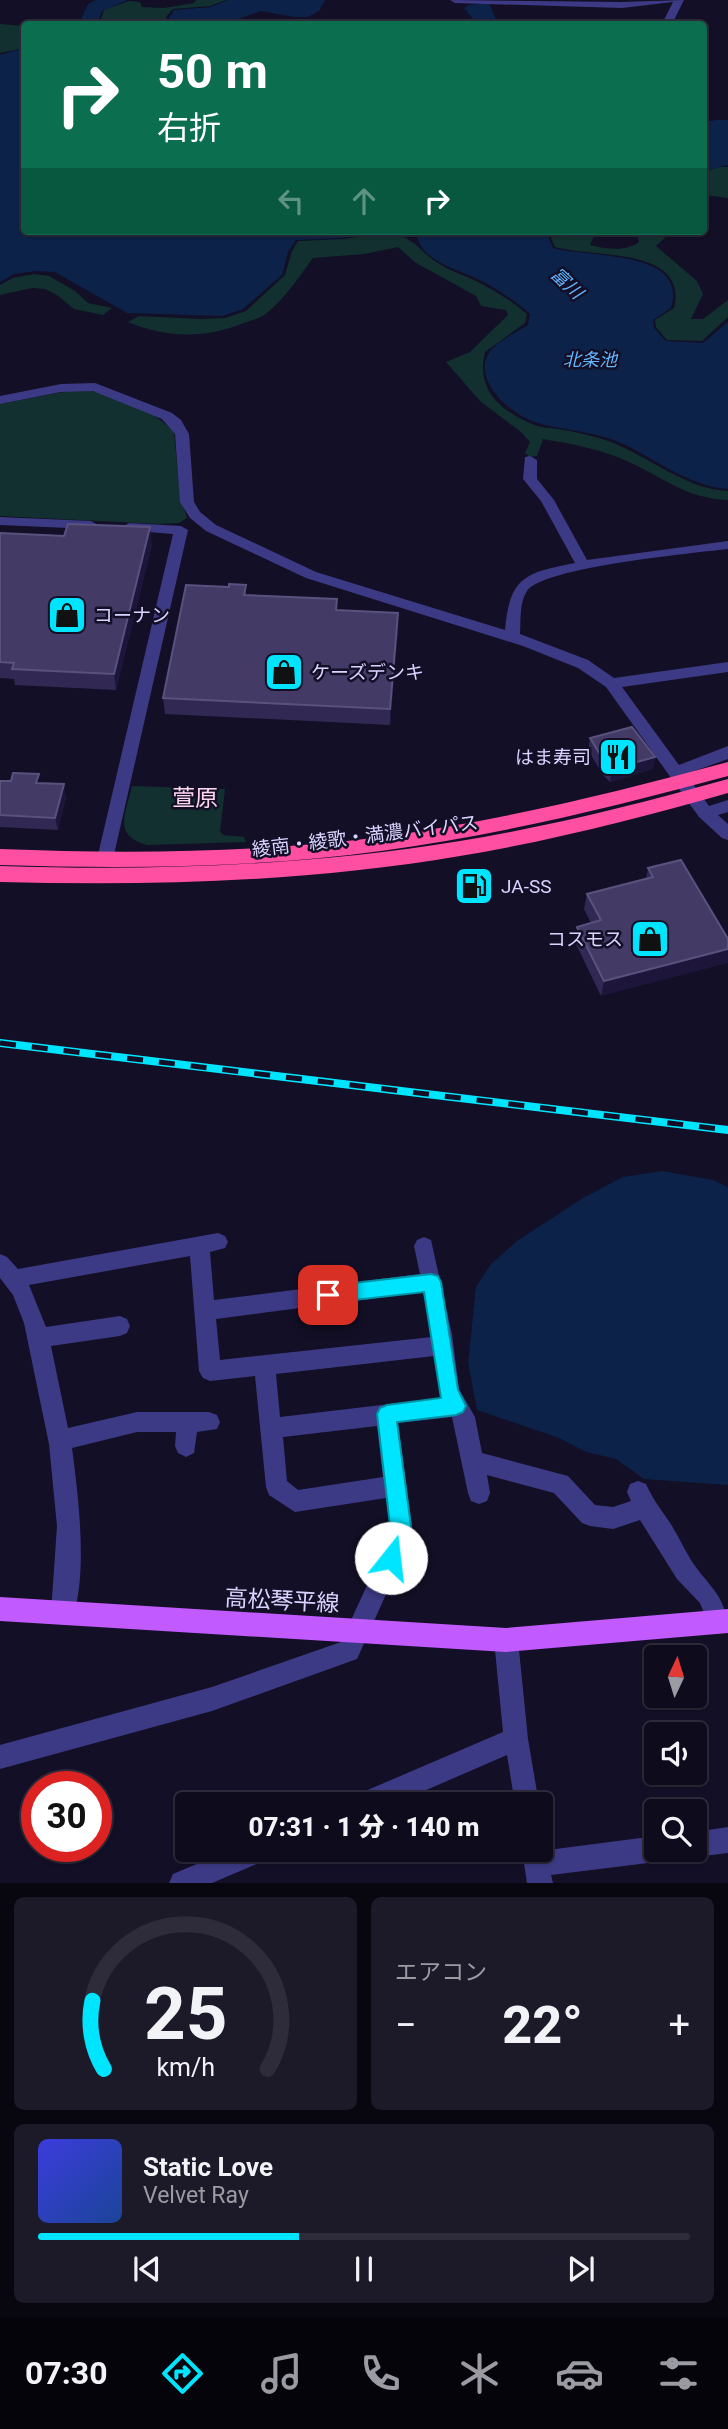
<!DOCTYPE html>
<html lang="ja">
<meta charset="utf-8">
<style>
:root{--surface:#0e0b1c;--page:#1c1929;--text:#f1f3f6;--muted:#9b9ba3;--line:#2e2b3b;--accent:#00e5ff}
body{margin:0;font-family:Roboto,"Noto Sans JP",sans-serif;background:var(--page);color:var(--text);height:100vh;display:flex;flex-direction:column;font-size:26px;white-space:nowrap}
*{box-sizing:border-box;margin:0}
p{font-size:23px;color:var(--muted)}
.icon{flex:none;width:38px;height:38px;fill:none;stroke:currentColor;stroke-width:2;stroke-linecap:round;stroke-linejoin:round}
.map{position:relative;height:1883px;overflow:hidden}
.side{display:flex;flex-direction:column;gap:14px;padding:14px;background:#08060f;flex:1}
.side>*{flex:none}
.banner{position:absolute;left:21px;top:21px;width:686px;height:214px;border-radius:7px;box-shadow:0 2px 5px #0004,0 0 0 2px var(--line);background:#0b6e4f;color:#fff;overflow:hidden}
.needle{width:46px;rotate:4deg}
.buttons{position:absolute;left:644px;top:1645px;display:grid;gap:14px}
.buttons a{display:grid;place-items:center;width:63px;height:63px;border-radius:7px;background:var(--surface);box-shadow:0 2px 5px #0004,0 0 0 2px var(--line);font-size:35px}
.speed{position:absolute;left:21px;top:1771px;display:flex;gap:14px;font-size:35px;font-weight:700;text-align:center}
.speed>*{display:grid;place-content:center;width:91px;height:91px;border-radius:50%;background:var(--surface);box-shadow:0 2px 5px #0004,0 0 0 2px var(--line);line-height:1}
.speed .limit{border:10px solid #d22;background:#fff;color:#111}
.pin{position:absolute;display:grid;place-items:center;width:60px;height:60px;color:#fff;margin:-30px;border-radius:14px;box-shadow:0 4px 10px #0006}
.me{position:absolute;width:77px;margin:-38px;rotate:16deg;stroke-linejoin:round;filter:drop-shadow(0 0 5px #0008)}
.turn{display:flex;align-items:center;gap:24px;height:147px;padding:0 21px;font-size:32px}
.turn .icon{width:91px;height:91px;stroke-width:2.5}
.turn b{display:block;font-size:49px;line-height:60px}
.lanes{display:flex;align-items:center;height:66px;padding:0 21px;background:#0003;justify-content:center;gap:35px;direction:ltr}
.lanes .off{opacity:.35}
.big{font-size:52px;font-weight:800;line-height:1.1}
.side .card{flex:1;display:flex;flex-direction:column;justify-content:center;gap:10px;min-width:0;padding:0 24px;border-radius:10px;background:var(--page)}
.side .dial{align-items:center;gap:0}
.dial svg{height:182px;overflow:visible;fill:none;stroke:var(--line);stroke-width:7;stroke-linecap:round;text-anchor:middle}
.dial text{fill:var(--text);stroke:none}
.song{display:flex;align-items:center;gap:21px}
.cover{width:84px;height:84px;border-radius:10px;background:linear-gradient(135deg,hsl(240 70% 55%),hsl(220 70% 35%))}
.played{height:7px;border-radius:4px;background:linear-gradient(90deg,var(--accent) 40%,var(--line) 40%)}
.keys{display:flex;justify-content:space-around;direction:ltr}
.heat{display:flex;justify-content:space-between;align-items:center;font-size:38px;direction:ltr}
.side .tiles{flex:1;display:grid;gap:14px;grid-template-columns:1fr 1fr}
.card:last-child{grid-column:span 2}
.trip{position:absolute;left:175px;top:1792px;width:378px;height:70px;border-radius:7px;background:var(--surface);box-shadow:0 2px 5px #0004,0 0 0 2px var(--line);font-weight:800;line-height:70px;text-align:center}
.tabs{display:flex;height:112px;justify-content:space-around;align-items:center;background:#06040b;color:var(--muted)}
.tabs .icon{width:49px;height:49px}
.tabs .current{color:var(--accent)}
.tabs b{font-size:32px;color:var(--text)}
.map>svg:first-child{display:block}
</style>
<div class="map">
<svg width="728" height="1883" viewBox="0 0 728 1883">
<rect width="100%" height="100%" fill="#130f26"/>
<!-- green -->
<path fill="#12302f" d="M196 0H226L210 6 173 9 166 17 168 24H99L104 10 129 1 140 2 142 7 164 8 194 3Z
M0 24 24 26V48L0 53Z
M719 167H728V198L704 195V172Z
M557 231H602L593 238 590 245C606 249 626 252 639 242L637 231H668L667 236 656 246 697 281 703 294 691 319H703L728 300V317L702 341 667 340 656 327 655 320 674 308C689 246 591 258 555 247L551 238Z
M391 232C417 239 420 253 441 265 452 272 465 275 476 281 494 290 512 301 527 314L525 323 485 352C476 389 499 410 532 424 540 428 550 428 558 429 580 433 601 437 620 446 656 462 688 489 728 491V500C684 498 665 478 627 461 600 449 572 444 543 439L537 456 530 457 525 453 530 442 521 432 480 401 446 362 470 352 508 315 506 310 481 306 476 296 416 263 398 247 365 254 313 258C299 277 286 297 268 312 262 318 252 320 244 323 205 339 166 338 128 322L139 316 201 319 225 318 246 311 285 275 292 251 298 241 344 239Z
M34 274 49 276 75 291 88 303 112 308 103 315 74 309 57 295 45 289 32 288 0 295V285L13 278Z
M86 390C115 395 154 410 174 432L180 496 187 518 179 523 158 524 0 516V404L69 391Z
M132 786 225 789 220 832 224 835 244 837 246 842 147 845C112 836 126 813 132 786Z"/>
<!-- water -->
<path fill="#0c2248" d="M96 0H128L102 11 97 24H79L88 4Z
M228 0H325L319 11 308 17H294L261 11 225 24 170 23 169 18 174 10 211 7Z
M489 3 498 24H477L464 8 469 5Z
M24 48V231H383L344 238 296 240 288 252 282 275 243 309 223 316 127 313 55 272 36 271 14 274 0 282V55Z
M716 120H728V165L704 171V122Z
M408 231H555L549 238 553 248C588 258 689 249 671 308L653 320 654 328 666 341 703 343 728 322V489C688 486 656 459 621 443 594 431 566 431 538 423 514 417 471 381 489 353 497 341 515 333 528 325L530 314C515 300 498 290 480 280 461 271 418 260 417 234Z
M662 1171 713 1180 728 1187V1485L644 1479 616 1459 586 1452 559 1438 477 1410 468 1363 476 1287 491 1264 517 1241 583 1198 623 1177Z"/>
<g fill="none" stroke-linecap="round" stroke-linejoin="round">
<!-- minor -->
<path fill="#3d3a85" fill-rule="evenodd" d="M450 0 622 2 684 0 672 24H662L673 2 622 8 455 3Z
M95 383 172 413 181 420 189 434 194 502 200 512 216 525 316 572 505 630C510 576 525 573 575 563L541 501 523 479 525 457 530 456 537 460V479L554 500 587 560 728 541V549C694 553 543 567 527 591 519 603 521 621 520 634L588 660 614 678 728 662V672L622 687 679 765 728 746V759L686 774 709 806 728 800V812L718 815 728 824V840L722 838 699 817 606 687 578 668 523 646 306 578 206 531 190 518 180 502 175 434 162 419 93 391 61 392 0 404V396L61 384Z
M0 517 91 521 98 525 91 529 0 525Z
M129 523 181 526 188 530 113 859 105 865 97 859 173 534 124 530 122 527Z
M218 1233 225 1236 228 1242 225 1248 210 1252 214 1300 420 1274 414 1246 417 1240 424 1237 431 1240 452 1334 459 1389 475 1417 482 1453 568 1476 595 1505 613 1507 631 1501 627 1492 630 1484 638 1481 646 1484C653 1500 663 1512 672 1526 679 1537 684 1549 691 1560 706 1584 728 1596 727 1630L719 1634 711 1630 700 1603 677 1579 640 1520 613 1529 590 1526 582 1523 554 1493 487 1475 490 1493 487 1501 479 1504 471 1501 468 1493 452 1417 398 1423 413 1534 357 1659 212 1711 0 1769V1745L212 1687 341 1642 391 1533 386 1498 295 1512 269 1495 266 1487 255 1376 210 1381 203 1378 199 1371 190 1256 29 1285 46 1327 120 1316 127 1319 130 1326 127 1333 120 1336 51 1346 68 1428 137 1412H209L217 1415 220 1422 217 1429 197 1432 194 1453 186 1457 178 1453 175 1446 176 1432H137L72 1448C78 1494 89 1578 71 1621L63 1625 55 1621 51 1613 57 1526 49 1444 24 1323 13 1295 0 1278V1254L7 1257 18 1269ZM423 1292 432 1337 220 1360 216 1319ZM434 1356 441 1398 280 1417 276 1374ZM377 1426 383 1477 298 1490 287 1481 283 1437Z
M506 1628 514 1632 518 1640 528 1739 539 1804H515L507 1755 394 1804H353L356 1795 503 1732 494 1640 498 1632Z
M728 1827V1853L695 1857 686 1853 685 1850H695V1832Z
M656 1836V1850H668L665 1858 656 1862 551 1875 553 1883H527L522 1850H541V1840L548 1850Z
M230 1850H272L268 1859 212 1883H169L173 1874Z"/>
<!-- major -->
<path fill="#c25bff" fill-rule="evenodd" d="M0 1597 506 1628 728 1609V1633L506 1652 0 1621Z"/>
<!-- highway -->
<path fill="#ff4fa3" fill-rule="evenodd" d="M728 762V776C614 807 499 835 381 851 255 868 127 869 0 865V849C127 854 255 853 381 837 499 821 614 793 728 762Z
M728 779V793C639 818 551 841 460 856 307 882 154 886 0 882V866C154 871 307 866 460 841 551 826 639 804 728 779Z"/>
<!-- rail casing -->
<g stroke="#00e5ff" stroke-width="8">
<path id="rail" d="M0 1043 728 1130"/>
</g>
<!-- rail -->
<use href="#rail" stroke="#130f26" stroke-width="5" stroke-dasharray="16" stroke-linecap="butt"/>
</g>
<!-- wall -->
<path fill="#312854" d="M0 533 152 544 116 690 15 685 14 679 0 678Z
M246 585V595L337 610 398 629 390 725 165 714 163 698 229 587Z
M590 738 655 757 653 769 610 782 603 775 588 750Z
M0 781 41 783 66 797 58 830 0 827Z
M681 860 601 996 575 942 577 927 591 923 584 909 587 894 646 879 648 868Z"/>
<!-- shaded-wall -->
<path fill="#1d163a" d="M150 527 152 544 116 690 114 674Z
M398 613V629L390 725V709Z
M655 757 653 769 610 782 612 769Z
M64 784 66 797 58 830 55 818Z
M728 949V963L601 996 604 981Z"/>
<!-- building -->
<path fill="#433a66" stroke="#5a527e" stroke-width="2" d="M68 524 150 527 114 674 12 669 14 663 0 662V533L64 536Z
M229 584 246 585 244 595 337 599 336 610 398 613 390 709 163 698 186 585 229 587Z
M632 727 655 757 612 769 605 762 590 738Z
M13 773 39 774 36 783 64 784 55 818 0 815V781H11Z
M681 860 728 939V949L604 981 577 927 601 920 587 894 653 877 648 868Z"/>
<!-- route -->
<path fill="#00e5ff" stroke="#0095a6" stroke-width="2" d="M431 1274 438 1276 441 1282 458 1390 466 1406 463 1412 456 1415 397 1422 412 1534 398 1566 391 1569 384 1566 381 1558 391 1534 377 1414 380 1408 387 1405 441 1398 424 1292 328 1303 321 1301 318 1295 321 1289 328 1286Z"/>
<!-- icons -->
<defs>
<g id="shop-square" transform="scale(2.0125)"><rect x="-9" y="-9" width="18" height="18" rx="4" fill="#00e5ff" stroke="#130f26"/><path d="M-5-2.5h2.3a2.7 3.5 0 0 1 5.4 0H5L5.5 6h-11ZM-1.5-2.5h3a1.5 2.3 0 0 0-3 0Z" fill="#111"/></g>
<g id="restaurant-square" transform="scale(2.0125)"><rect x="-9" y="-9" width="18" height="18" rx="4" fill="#00e5ff" stroke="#130f26"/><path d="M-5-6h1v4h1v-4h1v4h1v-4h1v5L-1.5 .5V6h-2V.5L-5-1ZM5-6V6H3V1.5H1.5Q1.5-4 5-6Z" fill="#111"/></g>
<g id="fuel-square" transform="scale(2.0125)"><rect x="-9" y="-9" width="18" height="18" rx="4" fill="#00e5ff" stroke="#130f26"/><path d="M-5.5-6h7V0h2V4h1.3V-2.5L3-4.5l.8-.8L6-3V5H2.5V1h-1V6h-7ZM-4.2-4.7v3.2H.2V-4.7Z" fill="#111"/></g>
</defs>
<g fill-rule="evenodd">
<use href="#shop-square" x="67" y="615"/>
<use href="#shop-square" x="284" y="672"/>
<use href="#restaurant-square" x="618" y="757"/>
<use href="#fuel-square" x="474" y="886"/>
<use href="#shop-square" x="650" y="939"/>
</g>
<g text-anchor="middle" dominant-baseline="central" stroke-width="5" stroke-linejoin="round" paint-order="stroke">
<!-- far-water labels -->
<g font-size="18" font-style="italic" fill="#62b6ff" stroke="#130f26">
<text transform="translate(567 283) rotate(43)">富川</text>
<text x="590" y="359">北条池</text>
</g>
<!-- poi labels -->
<g font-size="19" fill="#d9d4ff" stroke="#130f26" text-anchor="start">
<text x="94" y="615">コーナン</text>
<text x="311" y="672">ケーズデンキ</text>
<text x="591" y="757" text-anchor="end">はま寿司</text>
<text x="501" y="886">JA-SS</text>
<text x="623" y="939" text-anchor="end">コスモス</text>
</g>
<!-- street labels -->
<g font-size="19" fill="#d9d4ff" stroke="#130f26">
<text transform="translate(365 836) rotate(-7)">綾南・綾歌・満濃バイパス</text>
</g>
<!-- quarter labels -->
<g font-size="23" fill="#ffd6f0" stroke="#130f26">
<text x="195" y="798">萱原</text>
</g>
<!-- near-street labels -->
<g font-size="23" fill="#d9d4ff" stroke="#130f26">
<text transform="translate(282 1601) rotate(3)">高松琴平線</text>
</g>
</g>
</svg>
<div class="buttons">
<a><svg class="needle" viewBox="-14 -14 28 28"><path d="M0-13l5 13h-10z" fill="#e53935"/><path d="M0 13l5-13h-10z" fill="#9b9ba3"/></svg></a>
<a><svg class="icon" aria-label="sound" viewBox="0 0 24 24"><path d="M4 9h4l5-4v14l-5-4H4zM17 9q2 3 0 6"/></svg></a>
<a><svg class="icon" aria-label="search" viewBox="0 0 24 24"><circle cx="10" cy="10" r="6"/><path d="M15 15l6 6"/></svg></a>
</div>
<div class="speed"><div class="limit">30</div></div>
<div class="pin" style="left:328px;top:1295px;background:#d93025"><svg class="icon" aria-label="arrive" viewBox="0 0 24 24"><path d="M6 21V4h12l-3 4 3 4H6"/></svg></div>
<svg class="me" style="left:391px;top:1558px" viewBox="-20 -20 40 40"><circle r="19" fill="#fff"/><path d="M0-13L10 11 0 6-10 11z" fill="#00e5ff"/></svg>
<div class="trip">07:31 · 1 分 · 140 m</div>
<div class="banner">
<div class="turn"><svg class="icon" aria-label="right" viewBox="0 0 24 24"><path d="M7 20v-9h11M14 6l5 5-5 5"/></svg><div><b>50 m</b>右折</div></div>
<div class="lanes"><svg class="icon off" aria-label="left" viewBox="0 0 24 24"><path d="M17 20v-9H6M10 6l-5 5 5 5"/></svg><svg class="icon off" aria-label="ahead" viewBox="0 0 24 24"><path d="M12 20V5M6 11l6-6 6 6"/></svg><svg class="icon" aria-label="right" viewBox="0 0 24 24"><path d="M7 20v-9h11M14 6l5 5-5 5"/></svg></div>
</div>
</div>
<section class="side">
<div class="tiles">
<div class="card dial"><svg viewBox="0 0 100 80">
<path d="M14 69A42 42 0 1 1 86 69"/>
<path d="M14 69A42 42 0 0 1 9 39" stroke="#00e5ff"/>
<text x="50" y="56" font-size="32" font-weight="700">25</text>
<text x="50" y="72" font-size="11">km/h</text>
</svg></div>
<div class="card"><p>エアコン</p>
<div class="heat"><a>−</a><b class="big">22°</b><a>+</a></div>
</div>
<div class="card">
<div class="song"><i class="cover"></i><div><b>Static Love</b><p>Velvet Ray</p></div></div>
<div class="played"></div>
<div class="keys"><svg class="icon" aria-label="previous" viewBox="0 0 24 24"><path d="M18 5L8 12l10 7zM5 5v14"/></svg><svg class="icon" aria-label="pause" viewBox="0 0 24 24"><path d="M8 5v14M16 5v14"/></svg><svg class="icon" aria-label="next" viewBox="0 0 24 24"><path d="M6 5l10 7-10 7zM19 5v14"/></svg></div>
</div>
</div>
</section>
<nav class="tabs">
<b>07:30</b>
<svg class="icon current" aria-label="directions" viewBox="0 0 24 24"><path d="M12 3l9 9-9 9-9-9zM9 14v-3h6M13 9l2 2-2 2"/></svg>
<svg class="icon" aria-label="music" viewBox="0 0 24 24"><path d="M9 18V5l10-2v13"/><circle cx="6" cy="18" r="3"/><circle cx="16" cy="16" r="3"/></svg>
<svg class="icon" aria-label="phone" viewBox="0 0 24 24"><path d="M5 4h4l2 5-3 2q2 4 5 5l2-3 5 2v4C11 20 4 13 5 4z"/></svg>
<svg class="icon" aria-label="climate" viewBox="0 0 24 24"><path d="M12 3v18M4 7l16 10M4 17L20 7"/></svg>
<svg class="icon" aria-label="car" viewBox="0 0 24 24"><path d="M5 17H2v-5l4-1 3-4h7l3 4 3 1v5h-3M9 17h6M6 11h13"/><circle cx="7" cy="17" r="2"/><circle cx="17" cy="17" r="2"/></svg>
<svg class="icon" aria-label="filters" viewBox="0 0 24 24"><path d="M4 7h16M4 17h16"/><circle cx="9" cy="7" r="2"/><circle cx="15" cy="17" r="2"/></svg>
</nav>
